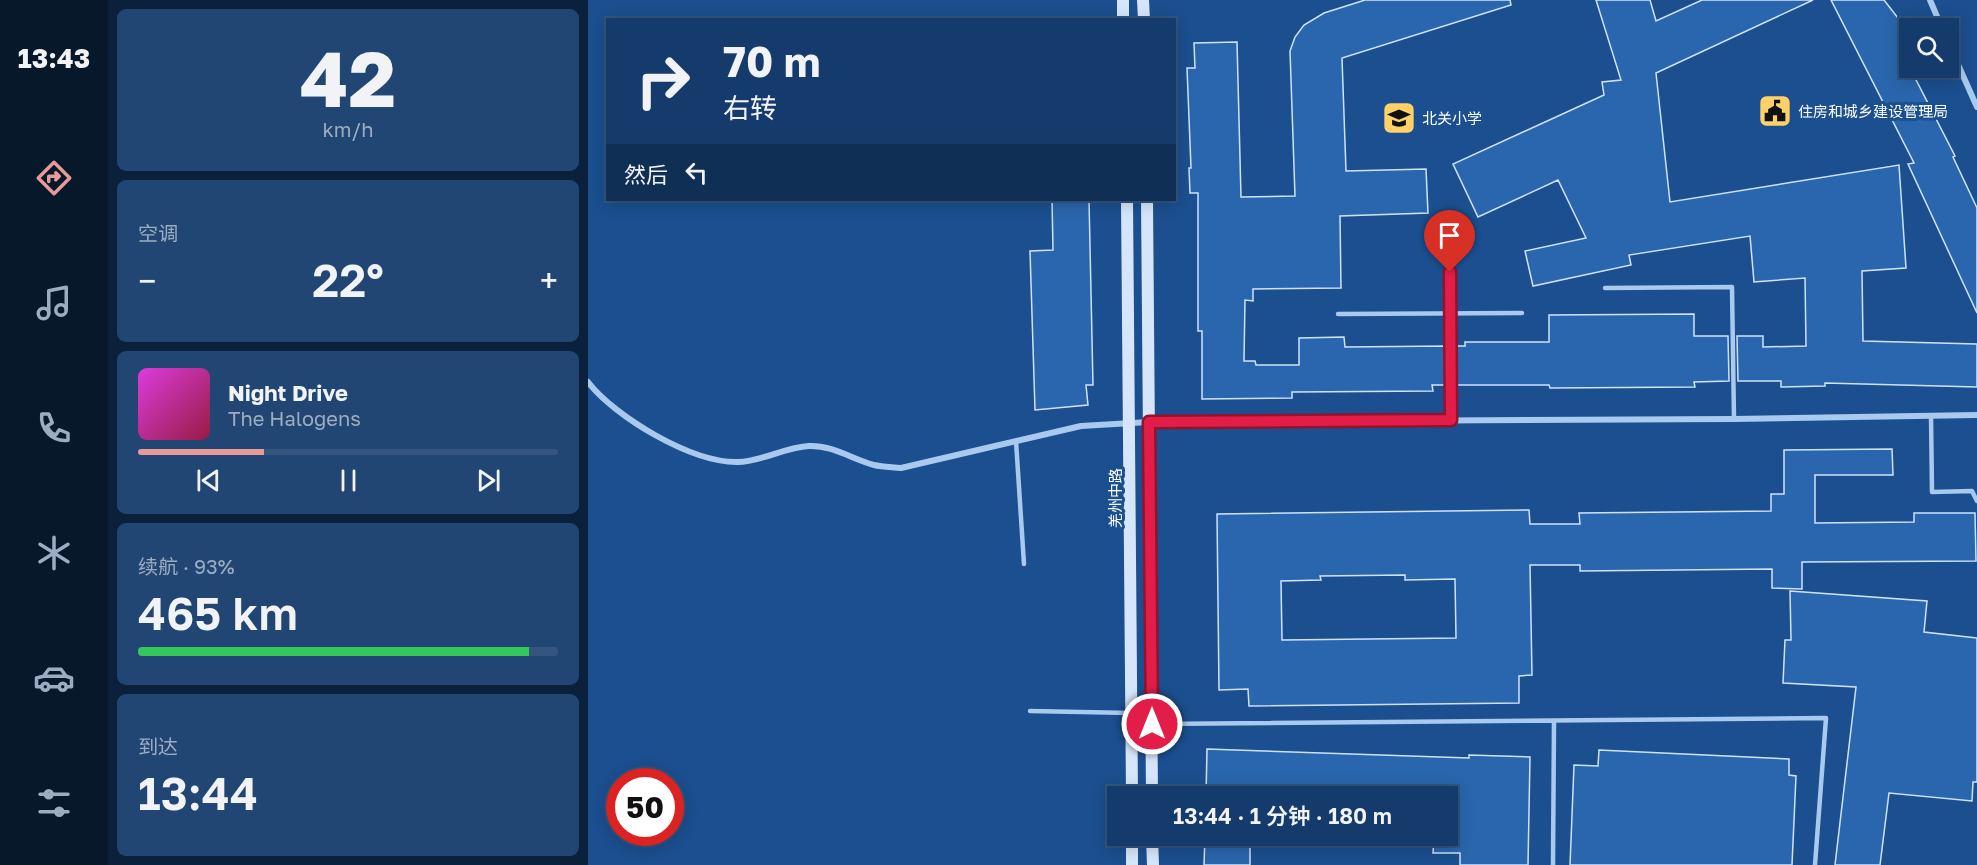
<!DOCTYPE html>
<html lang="zh">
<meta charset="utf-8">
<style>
:root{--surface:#143b6b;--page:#214673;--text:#f1f3f6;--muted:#9dadc1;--line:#33557e;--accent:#e69b98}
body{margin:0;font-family:"Golos Text","Noto Sans SC",sans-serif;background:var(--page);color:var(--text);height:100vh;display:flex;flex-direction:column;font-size:22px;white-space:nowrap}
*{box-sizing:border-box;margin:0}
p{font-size:20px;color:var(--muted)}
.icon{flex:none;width:33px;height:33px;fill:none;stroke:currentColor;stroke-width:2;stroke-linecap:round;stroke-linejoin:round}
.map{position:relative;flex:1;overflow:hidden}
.details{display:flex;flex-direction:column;gap:9px;padding:9px;background:#0b203b;width:480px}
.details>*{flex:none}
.top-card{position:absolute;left:18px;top:18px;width:570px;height:183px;border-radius:0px;box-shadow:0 3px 15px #0003,0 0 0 2px var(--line);background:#143b6b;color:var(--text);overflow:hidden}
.controls{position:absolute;left:1311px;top:18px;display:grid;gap:12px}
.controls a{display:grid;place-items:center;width:60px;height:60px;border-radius:0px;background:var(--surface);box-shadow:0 3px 15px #0003,0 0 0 2px var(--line);font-size:30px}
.speed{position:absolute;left:18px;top:768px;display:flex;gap:12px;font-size:30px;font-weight:700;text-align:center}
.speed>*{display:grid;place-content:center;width:78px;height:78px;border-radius:50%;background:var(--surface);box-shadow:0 3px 15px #0003,0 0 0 2px var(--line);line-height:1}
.speed .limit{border:9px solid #d22;background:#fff;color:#111}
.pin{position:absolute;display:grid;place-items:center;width:51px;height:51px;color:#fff;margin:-62px -26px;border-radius:50% 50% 50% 0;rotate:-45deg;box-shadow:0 0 6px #0007}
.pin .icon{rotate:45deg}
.me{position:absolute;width:66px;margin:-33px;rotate:0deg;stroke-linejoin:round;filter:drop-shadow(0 0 4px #0008)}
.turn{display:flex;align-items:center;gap:21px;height:126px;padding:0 18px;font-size:27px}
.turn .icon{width:78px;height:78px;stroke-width:2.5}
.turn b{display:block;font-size:42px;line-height:51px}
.then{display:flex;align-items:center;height:57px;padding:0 18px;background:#0003;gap:12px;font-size:22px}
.big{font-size:45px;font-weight:600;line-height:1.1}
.details .widget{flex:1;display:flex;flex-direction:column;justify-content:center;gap:9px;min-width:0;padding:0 21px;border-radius:9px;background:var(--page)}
.details .dial{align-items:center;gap:0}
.dial b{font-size:78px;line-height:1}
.song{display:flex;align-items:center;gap:18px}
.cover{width:72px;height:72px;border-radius:9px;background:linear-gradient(135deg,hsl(300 70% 55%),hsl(340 70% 35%))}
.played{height:6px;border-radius:3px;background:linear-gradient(90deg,var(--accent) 30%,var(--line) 30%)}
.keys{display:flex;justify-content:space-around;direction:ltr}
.heat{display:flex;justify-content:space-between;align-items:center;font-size:33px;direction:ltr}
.charge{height:9px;border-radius:4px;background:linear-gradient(90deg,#34c759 93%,var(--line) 0)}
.trip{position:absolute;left:519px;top:786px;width:351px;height:60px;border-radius:0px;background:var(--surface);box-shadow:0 3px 15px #0003,0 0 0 2px var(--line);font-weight:600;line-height:60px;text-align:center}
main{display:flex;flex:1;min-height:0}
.menu{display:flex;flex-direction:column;width:108px;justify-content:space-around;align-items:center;background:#08182b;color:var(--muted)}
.menu .icon{width:42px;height:42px}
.menu .current{color:var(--accent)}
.menu b{font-size:27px;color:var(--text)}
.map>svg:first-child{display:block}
</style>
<main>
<nav class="menu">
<b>13:43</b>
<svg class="icon current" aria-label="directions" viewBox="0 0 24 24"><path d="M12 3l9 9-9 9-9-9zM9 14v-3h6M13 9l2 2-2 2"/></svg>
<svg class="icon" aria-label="music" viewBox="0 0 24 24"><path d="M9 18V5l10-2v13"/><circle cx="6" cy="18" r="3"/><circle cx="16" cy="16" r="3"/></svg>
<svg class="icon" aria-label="phone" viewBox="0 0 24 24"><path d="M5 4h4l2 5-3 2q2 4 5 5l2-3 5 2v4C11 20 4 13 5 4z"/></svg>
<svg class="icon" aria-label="climate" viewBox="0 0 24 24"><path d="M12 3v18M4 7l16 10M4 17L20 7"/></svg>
<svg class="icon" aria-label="car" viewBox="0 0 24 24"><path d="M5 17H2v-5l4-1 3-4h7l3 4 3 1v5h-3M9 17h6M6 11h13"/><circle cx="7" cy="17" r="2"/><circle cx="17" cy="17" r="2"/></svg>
<svg class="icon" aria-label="filters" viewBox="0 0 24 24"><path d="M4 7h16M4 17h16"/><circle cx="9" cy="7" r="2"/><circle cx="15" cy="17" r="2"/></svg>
</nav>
<section class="details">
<div class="widget dial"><b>42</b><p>km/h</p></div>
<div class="widget"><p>空调</p>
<div class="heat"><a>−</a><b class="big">22°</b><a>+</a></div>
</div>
<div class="widget">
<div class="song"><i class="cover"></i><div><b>Night Drive</b><p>The Halogens</p></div></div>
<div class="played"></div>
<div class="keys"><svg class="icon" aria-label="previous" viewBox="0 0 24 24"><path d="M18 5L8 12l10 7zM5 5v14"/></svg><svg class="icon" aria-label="pause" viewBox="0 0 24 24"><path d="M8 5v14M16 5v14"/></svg><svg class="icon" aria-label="next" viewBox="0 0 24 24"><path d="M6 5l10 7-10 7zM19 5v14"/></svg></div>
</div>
<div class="widget"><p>续航 · 93%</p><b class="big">465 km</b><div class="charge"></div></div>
<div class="widget"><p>到达</p><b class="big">13:44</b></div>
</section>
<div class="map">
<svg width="1389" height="865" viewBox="0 0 1389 865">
<rect width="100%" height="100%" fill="#1b4f8f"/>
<!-- building -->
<path fill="#2a66ad" stroke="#cfe3fa" stroke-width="1.5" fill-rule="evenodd" d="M777 0H922L923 5 754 58 758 171 838 169 840 213 752 216 753 288 665 289V301L657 300 656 361H667L668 365H711V338L756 337 757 347 858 346V385H844L845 391 704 392V398L614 399V331H610V193H602L601 168H603L599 68H607L606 43 649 42 653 197 707 196 702 51 707 37 716 25 736 13Z
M1008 0H1062L1068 21 1114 0H1225L1068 73 1082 202 1311 165 1318 268 1274 271 1275 341 1389 344V387L1237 383V386L1193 387V381H1150L1149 336H1175V347L1218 346 1217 278 1166 282 1162 236 1041 255 1043 265 945 286 937 251 998 238 970 180 890 217 865 164 1016 95 1014 82 1033 80Z
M1243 0H1296L1317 27 1321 42 1322 68 1367 156 1365 157 1389 208V313L1320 164 1326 163Z
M464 200H501L505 385H498L500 405 447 410 442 251 465 250Z
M1106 314V336H1140L1141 381 1106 382 1107 387 962 388 961 385H867V346H877V342H961V315Z
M1304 449 1305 475H1227V523L1326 522V513H1387L1388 561 1214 562V589L1184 588V569L992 571V565H942L944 675 931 676V703L661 706 660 689 631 690 629 514 941 510 942 524H992L991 513 1183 511V494H1196V450ZM817 575V580L867 579 868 638 694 640 693 581 733 580 732 576Z
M1202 591 1339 601 1336 632 1389 638V782H1385L1384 801 1301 793 1292 865H1247L1268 687 1195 683 1197 640H1203Z
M619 749 881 758V755L942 757 940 865H872V853H845L846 836H860V796H730V792L663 791V796H618Z
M1011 750 1201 759V775L1208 776 1204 865H982L986 765 1010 766Z
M617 836H662V865H616Z"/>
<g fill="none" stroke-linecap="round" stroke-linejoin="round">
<!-- service -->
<path stroke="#a9c9ee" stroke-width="4.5" d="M862 272 863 420
M1017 288 1144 287 1146 419
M750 314 934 313
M1343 416 1344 492 1384 491 1389 501
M428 441 436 564
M442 711 543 713
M564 724 1238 718 1227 865
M965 865 966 721"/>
<!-- minor -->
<path stroke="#a9c9ee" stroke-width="6" d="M1342 0 1354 28
M1360 42 1389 107
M0 382C27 417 104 463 150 462 173 462 197 447 221 446 244 445 264 459 286 465 295 467 305 467 313 468L493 426 561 422 1146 419 1389 415"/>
<!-- secondary -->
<path stroke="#d6e6fa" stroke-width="12" d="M535 0V20
M555 0 556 20
M539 200 544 796
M559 200 564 796
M544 836V865
M564 836 565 865"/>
</g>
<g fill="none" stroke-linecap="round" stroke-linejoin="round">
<!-- route casing -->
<g stroke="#92132f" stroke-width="15">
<path id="route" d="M564 724 561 422 863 420 862 272"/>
</g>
<!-- route -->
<use href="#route" stroke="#e11d48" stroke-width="10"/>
</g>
<!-- icons -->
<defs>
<g id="civic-square" transform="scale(1.725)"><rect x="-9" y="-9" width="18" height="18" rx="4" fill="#ffd166" stroke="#1b4f8f"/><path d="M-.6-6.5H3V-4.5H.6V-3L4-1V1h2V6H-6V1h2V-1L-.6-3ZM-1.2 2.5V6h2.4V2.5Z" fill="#111"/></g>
<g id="school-square" transform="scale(1.725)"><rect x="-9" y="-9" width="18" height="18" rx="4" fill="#ffd166" stroke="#1b4f8f"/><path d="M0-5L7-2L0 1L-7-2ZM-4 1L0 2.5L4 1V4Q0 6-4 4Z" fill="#111"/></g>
</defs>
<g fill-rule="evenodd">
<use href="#civic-square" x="1187" y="111"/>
<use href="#school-square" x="811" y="118"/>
</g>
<g text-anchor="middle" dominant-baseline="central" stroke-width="6" stroke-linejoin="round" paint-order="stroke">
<!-- poi labels -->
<g font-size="15" fill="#fff" stroke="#1b4f8f" text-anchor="start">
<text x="1210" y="111">住房和城乡建设管理局</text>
<text x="834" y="118">北关小学</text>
</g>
<!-- street labels -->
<g font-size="15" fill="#fff" stroke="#1b4f8f">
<text transform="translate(527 498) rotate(-90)">羌州中路</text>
</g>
</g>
</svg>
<div class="controls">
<a><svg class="icon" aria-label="search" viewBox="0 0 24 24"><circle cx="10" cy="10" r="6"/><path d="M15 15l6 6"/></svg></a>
</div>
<div class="speed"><div class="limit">50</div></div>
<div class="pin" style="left:862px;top:272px;background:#d93025"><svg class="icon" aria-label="arrive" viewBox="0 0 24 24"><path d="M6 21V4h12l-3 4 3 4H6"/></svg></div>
<svg class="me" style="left:564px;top:724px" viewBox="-20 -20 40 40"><circle r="17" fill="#e11d48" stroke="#fff" stroke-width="3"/><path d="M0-11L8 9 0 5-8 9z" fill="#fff"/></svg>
<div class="trip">13:44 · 1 分钟 · 180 m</div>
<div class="top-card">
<div class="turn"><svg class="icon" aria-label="right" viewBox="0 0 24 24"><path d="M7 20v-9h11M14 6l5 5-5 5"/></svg><div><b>70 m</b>右转</div></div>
<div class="then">然后<svg class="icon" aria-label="left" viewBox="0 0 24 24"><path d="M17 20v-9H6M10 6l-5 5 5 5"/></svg></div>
</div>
</div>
</main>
